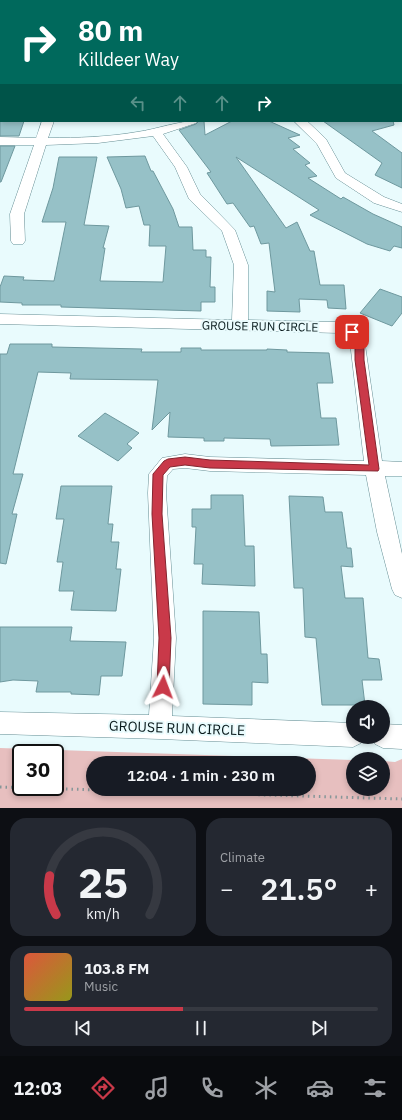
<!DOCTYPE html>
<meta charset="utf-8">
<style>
:root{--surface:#171b24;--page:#242831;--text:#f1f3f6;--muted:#9ea1a6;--line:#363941;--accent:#c93949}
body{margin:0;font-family:"IBM Plex Sans",sans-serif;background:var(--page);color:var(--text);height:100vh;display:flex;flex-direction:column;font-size:15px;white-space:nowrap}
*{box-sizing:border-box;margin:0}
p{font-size:13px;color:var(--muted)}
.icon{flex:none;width:22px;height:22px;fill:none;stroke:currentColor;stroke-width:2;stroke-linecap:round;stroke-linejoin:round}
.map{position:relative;height:808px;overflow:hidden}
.side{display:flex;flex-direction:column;gap:10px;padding:10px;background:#0d0f14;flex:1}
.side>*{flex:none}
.guide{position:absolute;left:0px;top:0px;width:402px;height:122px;box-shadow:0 2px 6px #0003;background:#00695c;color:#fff;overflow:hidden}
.fabs{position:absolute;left:346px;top:700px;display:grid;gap:8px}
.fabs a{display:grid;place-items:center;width:44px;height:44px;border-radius:50%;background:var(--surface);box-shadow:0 2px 6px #0003;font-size:20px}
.speed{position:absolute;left:12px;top:744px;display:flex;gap:8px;font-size:20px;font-weight:700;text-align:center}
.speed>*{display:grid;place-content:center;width:52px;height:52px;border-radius:50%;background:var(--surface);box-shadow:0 2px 6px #0003;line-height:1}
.speed .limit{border:2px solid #111;border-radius:6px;background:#fff;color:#111}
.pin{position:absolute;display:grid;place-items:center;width:34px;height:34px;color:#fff;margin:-17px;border-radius:8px;box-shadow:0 2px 6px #0006}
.me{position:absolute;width:44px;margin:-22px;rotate:3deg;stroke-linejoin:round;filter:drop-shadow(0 0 3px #0008)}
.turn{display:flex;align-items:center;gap:14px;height:84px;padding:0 12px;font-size:18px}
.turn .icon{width:52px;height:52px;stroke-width:2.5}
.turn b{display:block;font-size:28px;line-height:34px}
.lanes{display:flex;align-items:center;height:38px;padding:0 12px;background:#0003;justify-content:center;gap:20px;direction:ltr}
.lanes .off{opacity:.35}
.big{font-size:30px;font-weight:600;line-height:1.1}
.side .widget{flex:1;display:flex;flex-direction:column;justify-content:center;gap:6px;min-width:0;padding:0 14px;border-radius:16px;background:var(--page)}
.side .dial{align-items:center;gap:0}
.dial svg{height:104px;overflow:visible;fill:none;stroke:var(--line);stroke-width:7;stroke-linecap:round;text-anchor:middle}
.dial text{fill:var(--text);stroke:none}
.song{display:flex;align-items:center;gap:12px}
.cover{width:48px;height:48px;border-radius:6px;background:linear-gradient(135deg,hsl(10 70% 55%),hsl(60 70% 35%))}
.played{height:4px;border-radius:2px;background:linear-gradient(90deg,var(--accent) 45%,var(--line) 45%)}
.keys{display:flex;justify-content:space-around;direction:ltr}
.heat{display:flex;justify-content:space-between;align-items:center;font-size:22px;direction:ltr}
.side .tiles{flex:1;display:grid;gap:10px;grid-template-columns:1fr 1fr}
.widget:last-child{grid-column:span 2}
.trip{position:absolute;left:86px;top:756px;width:230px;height:40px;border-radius:20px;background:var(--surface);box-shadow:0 2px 6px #0003;font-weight:600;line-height:40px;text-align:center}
.menu{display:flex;height:64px;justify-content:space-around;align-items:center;background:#090b0e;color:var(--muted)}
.menu .icon{width:28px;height:28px}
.menu .selected{color:var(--accent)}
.menu b{font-size:18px;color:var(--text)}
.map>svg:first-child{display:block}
</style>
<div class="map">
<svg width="402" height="808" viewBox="0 0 402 808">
<rect width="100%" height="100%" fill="#e9fbfd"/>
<!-- green -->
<path fill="#e7bfbf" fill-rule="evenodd" d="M0 748 353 760V789H383V761L395 762 402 759V808H0ZM21 753H55V787H21ZM93 763H309V789H93Z"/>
<!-- building -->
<path fill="#96c1c7" stroke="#6e989e" d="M0 121H24L19 136H0Z
M199 121H204L205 135 232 121H269L300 135 288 138 300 147 293 149 310 163 305 165 317 176 308 178 341 199 343 197 373 214 402 227V248L394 246 390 251 367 244 310 215 319 210 236 157 286 228 297 222 310 251H314L320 285H344L346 309 328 308 327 300 299 299 300 312 267 311V291L275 292 269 243 261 244 254 226 250 227 233 203 227 204 207 173 211 172 179 130 196 124Z
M323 121H393L394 125 372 131 402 153V188L375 175 382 163Z
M0 146H15L1 182H0Z
M145 156 151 171H153L173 209 179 227H192L193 250H206V257H211L210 287H215V302H201V311L61 307V305H22V303L0 302V287L4 276 24 277 23 280 54 281 66 222H42L53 188 59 157H97L84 225 109 226 103 248H105L100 281 163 282 166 246H149L150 225H144L139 206 126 208 121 189 107 157Z
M380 289 402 297V313L392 326 360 313Z
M10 344H52V347L142 349 141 352H181V348H201V350H267V349L287 350V352L329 353 333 383H317L321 418H336L339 445 271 446 270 439 224 438V441H204V438L168 437 170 412 152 430 158 380 70 379 71 373 38 372 13 474H23L12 514H17L6 564 0 563V354H7Z
M105 413 139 433 127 444 132 448 118 461 78 436Z
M61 486H112L108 524H113L111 542H119L116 569H121L116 611 71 610 74 591H59L63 562H57L64 519H56Z
M211 495H243L245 546H254L255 586 202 584 203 564H194L196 527H192V509H211Z
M289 496 323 497 325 512H342L347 548H351L353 567 341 566 345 598H363L368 658 379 659 382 680H362L365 705H322L316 638 305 637 303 588H294Z
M203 611 259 612 261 654H267L268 683 252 682V705L203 704Z
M0 627H72L70 641 126 642 122 676H101L99 695 71 694V692H36L38 681 13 680 0 682Z"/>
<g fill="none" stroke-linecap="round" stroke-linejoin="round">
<!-- minor casing -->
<g stroke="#668f95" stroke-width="1">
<path id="minor" d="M401 14H402V20H401Z
M42 121H54L48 138C78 138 108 137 137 132 158 129 177 121 198 121L196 123 163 134 187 167 200 194 235 230 248 265V320L338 322 356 329 364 338 382 461 402 462V476H385L402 554V598L395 595 392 589 377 532 366 475 210 471 185 468 173 469 167 476 166 493 176 638 172 716 353 723V737H364L361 743 353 747 160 739 0 734V712L149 715 154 638 148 493 149 474 162 458 185 454 210 457 364 461 350 342 348 339 339 333 0 324V314L232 320 234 265 222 231 189 199 175 167 153 136 98 143 46 145 24 214 25 241 23 244H13L11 241 10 214 34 145H0V137L36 138Z
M294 121H307L326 139 345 173 384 197 402 204V212L374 203 336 178 317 144Z
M383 724 402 725V749L383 748 375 744 372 737H383Z"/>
</g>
<!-- secondary casing -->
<g stroke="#668f95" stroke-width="1">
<path id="secondary" d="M9 0H21V1H9Z
M1 26V36H0V27Z"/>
</g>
<!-- path-far1 -->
<path stroke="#859698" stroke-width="1.5" stroke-dasharray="0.5 2" stroke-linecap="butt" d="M36 0 42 1"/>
<!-- path -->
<path stroke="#859698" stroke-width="3" stroke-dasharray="1.5 4" stroke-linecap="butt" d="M0 787 402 799"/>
<!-- minor -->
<use href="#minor" fill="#fff" fill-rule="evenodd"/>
<!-- secondary -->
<use href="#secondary" fill="#fff" fill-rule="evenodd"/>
</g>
<!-- route -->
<path fill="#c93949" stroke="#83252f" d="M352 329 355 330 364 342V360L379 469 378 471 210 468 185 465 170 467 163 475 162 514 171 638 169 687 168 691 163 692 159 691 157 687 159 638 152 514 153 474 164 461 168 459 185 457 210 460 369 465 355 360V342L348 332Z"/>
<g text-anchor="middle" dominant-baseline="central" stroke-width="4" stroke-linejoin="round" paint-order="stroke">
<!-- street labels -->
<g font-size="12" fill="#08191b" stroke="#e9fbfd">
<text transform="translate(260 326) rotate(1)">GROUSE RUN CIRCLE</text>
</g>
<!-- near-street labels -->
<g font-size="14" fill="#08191b" stroke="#e9fbfd">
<text transform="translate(177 728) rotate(2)">GROUSE RUN CIRCLE</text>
</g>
</g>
</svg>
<div class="fabs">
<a><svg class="icon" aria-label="sound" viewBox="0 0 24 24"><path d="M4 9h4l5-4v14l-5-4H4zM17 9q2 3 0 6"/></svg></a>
<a><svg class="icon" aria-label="layers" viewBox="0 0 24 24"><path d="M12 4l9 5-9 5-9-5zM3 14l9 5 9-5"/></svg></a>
</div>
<div class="speed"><div class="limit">30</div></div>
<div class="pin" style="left:352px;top:332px;background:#d93025"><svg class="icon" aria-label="arrive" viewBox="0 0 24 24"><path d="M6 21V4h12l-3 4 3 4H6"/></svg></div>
<svg class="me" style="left:163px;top:687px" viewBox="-20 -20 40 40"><path d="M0-17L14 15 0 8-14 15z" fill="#c93949" stroke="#fff" stroke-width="4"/></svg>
<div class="trip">12:04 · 1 min · 230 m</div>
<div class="guide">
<div class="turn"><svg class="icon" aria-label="right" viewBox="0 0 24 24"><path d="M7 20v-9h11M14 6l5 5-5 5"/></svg><div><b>80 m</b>Killdeer Way</div></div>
<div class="lanes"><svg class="icon off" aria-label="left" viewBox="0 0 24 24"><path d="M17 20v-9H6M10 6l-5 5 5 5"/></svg><svg class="icon off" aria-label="ahead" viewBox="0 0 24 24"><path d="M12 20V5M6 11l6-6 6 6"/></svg><svg class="icon off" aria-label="ahead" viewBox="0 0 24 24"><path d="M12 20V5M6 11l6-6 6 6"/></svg><svg class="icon" aria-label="right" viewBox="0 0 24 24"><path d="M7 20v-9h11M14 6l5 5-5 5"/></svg></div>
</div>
</div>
<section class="side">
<div class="tiles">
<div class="widget dial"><svg viewBox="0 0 100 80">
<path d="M14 69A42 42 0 1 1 86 69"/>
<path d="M14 69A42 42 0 0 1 9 39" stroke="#c93949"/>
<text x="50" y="56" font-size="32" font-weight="700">25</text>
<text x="50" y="72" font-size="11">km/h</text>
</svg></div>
<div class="widget"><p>Climate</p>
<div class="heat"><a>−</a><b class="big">21.5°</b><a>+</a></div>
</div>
<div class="widget">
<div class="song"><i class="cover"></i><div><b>103.8 FM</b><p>Music</p></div></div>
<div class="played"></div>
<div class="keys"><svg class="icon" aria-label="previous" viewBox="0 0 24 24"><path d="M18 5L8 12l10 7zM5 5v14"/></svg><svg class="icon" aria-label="pause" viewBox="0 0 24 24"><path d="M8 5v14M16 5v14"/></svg><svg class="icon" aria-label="next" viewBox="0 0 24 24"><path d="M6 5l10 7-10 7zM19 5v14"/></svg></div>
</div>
</div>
</section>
<nav class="menu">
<b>12:03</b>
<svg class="icon selected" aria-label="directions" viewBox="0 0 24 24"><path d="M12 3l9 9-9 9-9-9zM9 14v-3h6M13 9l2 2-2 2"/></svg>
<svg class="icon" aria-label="music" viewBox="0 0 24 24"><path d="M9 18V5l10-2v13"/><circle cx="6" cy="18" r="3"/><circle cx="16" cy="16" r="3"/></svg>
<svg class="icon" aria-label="phone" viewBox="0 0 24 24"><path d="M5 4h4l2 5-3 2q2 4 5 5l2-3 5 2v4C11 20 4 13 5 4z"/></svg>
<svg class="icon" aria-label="climate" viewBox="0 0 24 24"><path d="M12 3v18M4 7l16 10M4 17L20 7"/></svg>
<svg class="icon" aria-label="car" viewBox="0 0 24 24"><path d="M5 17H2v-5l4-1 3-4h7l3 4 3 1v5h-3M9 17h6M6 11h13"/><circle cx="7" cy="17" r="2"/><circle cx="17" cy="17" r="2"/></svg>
<svg class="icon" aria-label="filters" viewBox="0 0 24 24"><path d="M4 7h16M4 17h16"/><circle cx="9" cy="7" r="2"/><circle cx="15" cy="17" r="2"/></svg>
</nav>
